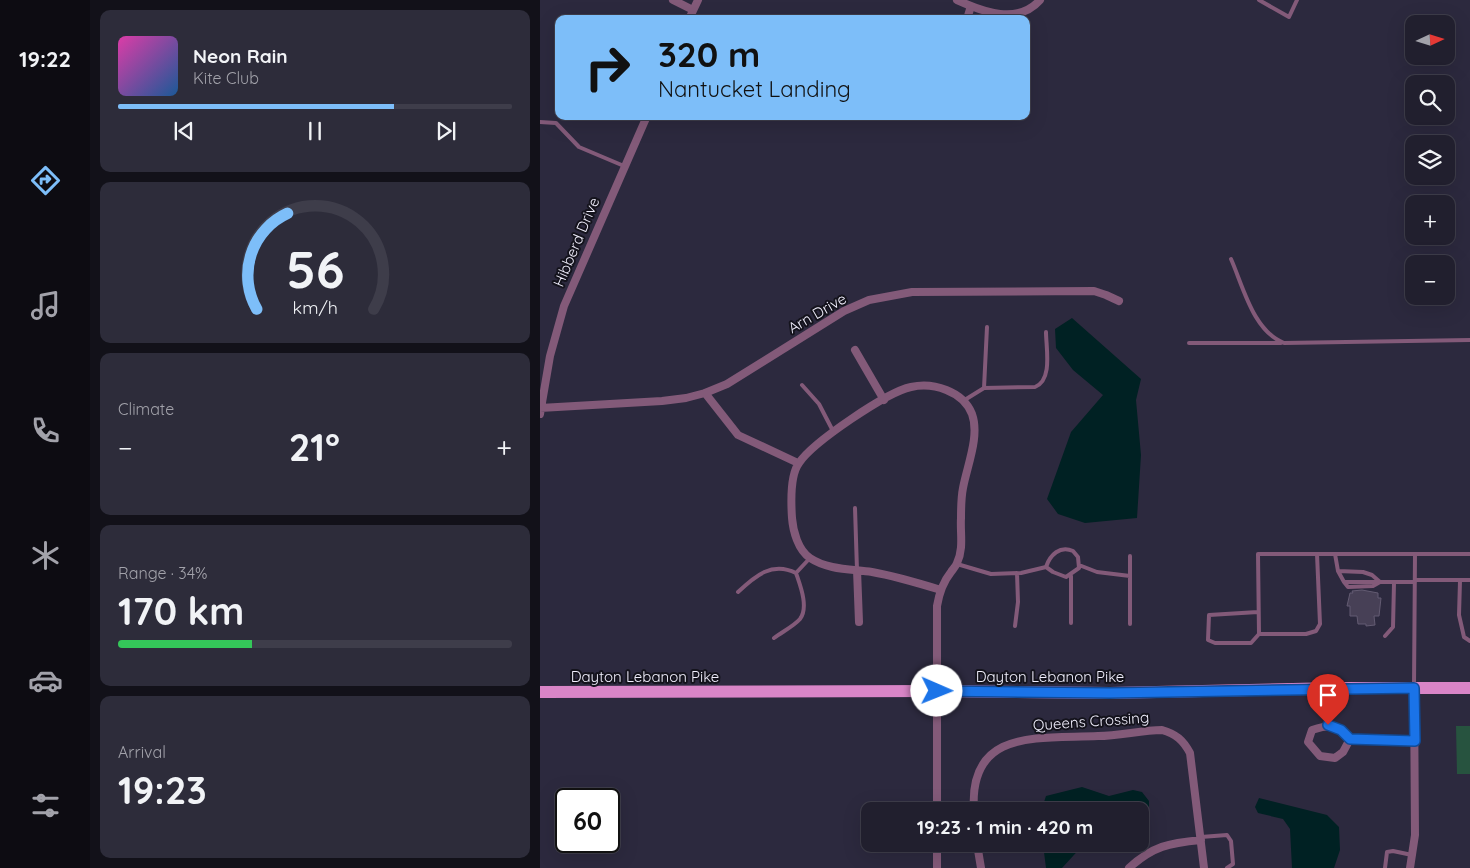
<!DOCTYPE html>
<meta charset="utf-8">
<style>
:root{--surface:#211f2e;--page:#2d2c3a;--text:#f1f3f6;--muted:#a2a2aa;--line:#3e3d4a;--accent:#7dbef9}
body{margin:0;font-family:Quicksand,sans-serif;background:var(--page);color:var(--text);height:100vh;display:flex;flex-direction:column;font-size:19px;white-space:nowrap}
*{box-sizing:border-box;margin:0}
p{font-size:16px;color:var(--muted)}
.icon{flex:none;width:28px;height:28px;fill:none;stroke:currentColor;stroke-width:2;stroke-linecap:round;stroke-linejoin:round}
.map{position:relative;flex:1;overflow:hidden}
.side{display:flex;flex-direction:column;gap:10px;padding:10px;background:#121119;width:450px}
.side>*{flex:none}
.guide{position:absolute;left:15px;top:15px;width:475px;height:105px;border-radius:10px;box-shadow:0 5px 20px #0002,0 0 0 1px var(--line);background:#7dbef9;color:#111;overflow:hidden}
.needle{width:32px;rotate:86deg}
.controls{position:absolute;left:865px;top:15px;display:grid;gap:10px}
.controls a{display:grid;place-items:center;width:50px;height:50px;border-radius:10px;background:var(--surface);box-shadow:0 5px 20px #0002,0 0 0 1px var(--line);font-size:25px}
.speed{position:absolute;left:15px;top:788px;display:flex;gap:10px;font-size:25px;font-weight:700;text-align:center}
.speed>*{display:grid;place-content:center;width:65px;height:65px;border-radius:50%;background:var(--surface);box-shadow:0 5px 20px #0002,0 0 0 1px var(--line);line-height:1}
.speed .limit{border:2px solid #111;border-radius:8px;background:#fff;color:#111}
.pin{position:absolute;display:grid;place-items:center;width:42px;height:42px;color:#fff;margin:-51px -21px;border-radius:50% 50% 50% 0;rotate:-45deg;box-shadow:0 0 5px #0007}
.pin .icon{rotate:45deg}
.me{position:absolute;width:55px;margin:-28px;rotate:91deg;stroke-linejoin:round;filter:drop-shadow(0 0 4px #0008)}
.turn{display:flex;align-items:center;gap:18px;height:105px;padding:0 20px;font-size:22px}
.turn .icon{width:65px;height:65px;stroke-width:2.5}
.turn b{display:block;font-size:35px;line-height:42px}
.big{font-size:38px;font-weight:700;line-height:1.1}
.side .card{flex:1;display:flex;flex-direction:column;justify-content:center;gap:8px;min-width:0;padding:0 18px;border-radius:10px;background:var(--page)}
.side .dial{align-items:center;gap:0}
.dial svg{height:130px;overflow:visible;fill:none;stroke:var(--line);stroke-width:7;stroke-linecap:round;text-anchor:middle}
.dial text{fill:var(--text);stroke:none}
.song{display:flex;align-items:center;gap:15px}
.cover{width:60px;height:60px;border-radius:8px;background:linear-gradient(135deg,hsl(320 70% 55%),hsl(210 70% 35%))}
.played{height:5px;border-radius:2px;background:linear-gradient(90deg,var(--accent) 70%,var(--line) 70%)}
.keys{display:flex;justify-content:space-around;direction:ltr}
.heat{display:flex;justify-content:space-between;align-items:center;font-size:28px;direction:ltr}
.charge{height:8px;border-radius:4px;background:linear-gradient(90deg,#34c759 34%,var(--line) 0)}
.trip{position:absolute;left:321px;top:802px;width:288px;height:50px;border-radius:10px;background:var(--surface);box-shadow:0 5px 20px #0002,0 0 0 1px var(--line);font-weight:700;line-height:50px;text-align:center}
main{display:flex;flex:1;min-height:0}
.dock{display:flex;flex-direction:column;width:90px;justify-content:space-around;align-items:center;background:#0d0c12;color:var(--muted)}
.dock .icon{width:35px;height:35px}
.dock .selected{color:var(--accent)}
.dock b{font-size:22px;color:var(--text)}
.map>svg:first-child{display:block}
</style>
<main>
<nav class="dock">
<b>19:22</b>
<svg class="icon selected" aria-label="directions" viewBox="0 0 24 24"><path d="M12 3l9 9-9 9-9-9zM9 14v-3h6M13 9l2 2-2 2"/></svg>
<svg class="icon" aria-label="music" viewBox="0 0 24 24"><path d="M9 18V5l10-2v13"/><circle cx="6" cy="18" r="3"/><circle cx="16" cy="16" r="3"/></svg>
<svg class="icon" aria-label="phone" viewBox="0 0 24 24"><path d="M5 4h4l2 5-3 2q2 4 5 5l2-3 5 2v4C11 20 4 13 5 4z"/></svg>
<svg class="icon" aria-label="climate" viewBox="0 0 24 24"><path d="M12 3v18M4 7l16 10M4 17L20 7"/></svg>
<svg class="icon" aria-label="car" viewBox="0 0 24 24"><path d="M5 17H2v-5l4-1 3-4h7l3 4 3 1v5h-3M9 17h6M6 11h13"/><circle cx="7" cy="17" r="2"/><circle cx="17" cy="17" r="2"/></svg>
<svg class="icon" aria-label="filters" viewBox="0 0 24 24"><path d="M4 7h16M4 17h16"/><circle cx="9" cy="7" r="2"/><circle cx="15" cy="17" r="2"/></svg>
</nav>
<section class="side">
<div class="card">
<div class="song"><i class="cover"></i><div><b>Neon Rain</b><p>Kite Club</p></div></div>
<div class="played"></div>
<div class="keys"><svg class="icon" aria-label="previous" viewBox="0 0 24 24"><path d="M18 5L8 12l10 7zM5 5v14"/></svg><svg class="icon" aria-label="pause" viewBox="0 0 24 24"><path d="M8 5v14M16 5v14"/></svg><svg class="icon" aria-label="next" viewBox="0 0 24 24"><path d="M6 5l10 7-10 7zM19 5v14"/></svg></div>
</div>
<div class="card dial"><svg viewBox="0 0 100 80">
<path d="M14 69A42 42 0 1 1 86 69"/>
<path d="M14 69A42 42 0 0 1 33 10" stroke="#7dbef9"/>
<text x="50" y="56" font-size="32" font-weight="700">56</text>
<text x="50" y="72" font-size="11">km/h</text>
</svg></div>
<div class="card"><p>Climate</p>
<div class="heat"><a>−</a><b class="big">21°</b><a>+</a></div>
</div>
<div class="card"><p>Range · 34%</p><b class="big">170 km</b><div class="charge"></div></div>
<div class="card"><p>Arrival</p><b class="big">19:23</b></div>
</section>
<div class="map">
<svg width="930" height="868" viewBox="0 0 930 868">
<rect width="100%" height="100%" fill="#2c293e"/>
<!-- green -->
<path fill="#27533f" d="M916 726H930V774H917Z"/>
<!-- water -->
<path fill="#002123" d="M532 318 601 379 596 400 601 455 597 518 545 523 518 514 507 499 531 432 563 395 533 370 516 348 515 329Z
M542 787 569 796 593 790 602 792 609 801V823L600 814V811H597L587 802 572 811H501L506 796Z
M719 798 787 815 799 827 800 850 794 868H752L750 829 743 819 718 813 715 807Z
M503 844H544L522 868H506Z"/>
<!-- building -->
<path fill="#474056" stroke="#635b72" d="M822 590 838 593V598H841L839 616H834L835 625 826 626V624H818L817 616H810V606H807L810 593H813L812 591Z"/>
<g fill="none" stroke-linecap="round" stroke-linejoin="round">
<!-- lane -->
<path stroke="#835a79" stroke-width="4" d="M719 0 749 17 757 0
M0 122 16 123 39 147 84 166
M691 259C703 286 713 331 744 343L930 340
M649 343H741
M262 385 279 404 294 433
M444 388 447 327
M423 401 444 388 495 387C513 380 506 348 506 332
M315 508 317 570
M777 554 780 624 776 631 766 634H719L718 554H930
M795 554 798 571 823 572 832 575 840 582H875
M590 556V624
M417 564 451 574 481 573 506 567C510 555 520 545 533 551L538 557 539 568 526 577 513 572 506 567
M539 565 557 572 590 576
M798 571 804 582H840
M531 576V623
M875 580H930
M920 581 919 615 924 637 930 641
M804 582 808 587 833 586 840 582
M198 592C215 576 232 561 256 573
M718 612 669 615 668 640 675 643H711L719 634
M475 626 478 602 477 573
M845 636 853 627 854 583
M234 638C242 632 254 626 260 619 269 607 260 585 256 573L270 558
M874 686 875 554
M661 837 687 835 691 841 693 864 687 868
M845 868 847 852 853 851 872 855"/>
<!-- street -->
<path stroke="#835a79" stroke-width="8" d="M133 0 153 10
M417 0C443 12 478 25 500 0
M149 19 158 0
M427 19 431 6
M315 350 344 400
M165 393 198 435 258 463
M0 408 122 401 146 398 165 393 187 384 304 311 329 300 372 292 554 291 566 295 579 301
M0 414 10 356 24 306 107 116
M317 570 319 622
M810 739 803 752 795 758 780 756 768 742 772 730C791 724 797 724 810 739L875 741
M397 811V606C399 594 403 582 411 572 413 569 416 566 417 563 424 548 420 533 421 518 421 508 421 498 423 488 427 466 440 436 432 414 423 391 393 382 371 387 347 392 273 442 259 463 250 475 251 503 252 518 253 531 258 550 270 558 288 570 311 569 332 572 355 576 378 583 401 590
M434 811C428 727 501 739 558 736 580 736 601 730 622 730 636 734 643 740 650 753L664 868
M437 844 441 868
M397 868V844
M589 868C613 846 629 843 661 840
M870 868 875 835 874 688"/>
<!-- primary -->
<path stroke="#d985c7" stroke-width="12" d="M0 692 397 691 570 693 797 688H930"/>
</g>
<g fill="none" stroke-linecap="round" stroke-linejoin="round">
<!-- route casing -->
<g stroke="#114b97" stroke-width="12">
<path id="route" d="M397 691 570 693 874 688 875 741 810 739 801 730 788 725"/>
</g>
<!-- route -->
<use href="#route" stroke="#1a73e8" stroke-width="9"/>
</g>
<g text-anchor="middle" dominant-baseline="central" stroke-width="4" stroke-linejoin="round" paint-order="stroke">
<!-- street labels -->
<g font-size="15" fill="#f1effd" stroke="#14131c">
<text transform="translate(36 242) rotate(-67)">Hibberd Drive</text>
<text transform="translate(277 313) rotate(-30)">Arn Drive</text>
<text x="105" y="676">Dayton Lebanon Pike</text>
<text x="510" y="676">Dayton Lebanon Pike</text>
<text transform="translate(551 721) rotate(-4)">Queens Crossing</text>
</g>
</g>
</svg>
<div class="controls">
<a><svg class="needle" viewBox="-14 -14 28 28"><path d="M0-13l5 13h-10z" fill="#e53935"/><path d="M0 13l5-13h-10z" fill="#a2a2aa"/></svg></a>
<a><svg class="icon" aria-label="search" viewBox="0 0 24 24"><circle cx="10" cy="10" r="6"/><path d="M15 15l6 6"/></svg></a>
<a><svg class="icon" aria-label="layers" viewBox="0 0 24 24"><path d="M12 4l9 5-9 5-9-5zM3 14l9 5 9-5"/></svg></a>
<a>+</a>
<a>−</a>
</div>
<div class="speed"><div class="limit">60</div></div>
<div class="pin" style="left:788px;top:725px;background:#d93025"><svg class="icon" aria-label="arrive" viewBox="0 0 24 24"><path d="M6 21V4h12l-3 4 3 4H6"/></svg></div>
<svg class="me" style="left:397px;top:691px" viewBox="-20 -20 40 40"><circle r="19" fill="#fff"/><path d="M0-13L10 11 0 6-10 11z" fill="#1a73e8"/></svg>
<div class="trip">19:23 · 1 min · 420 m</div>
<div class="guide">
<div class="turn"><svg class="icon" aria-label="right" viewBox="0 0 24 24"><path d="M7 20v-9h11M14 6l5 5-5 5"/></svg><div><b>320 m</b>Nantucket Landing</div></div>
</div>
</div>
</main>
